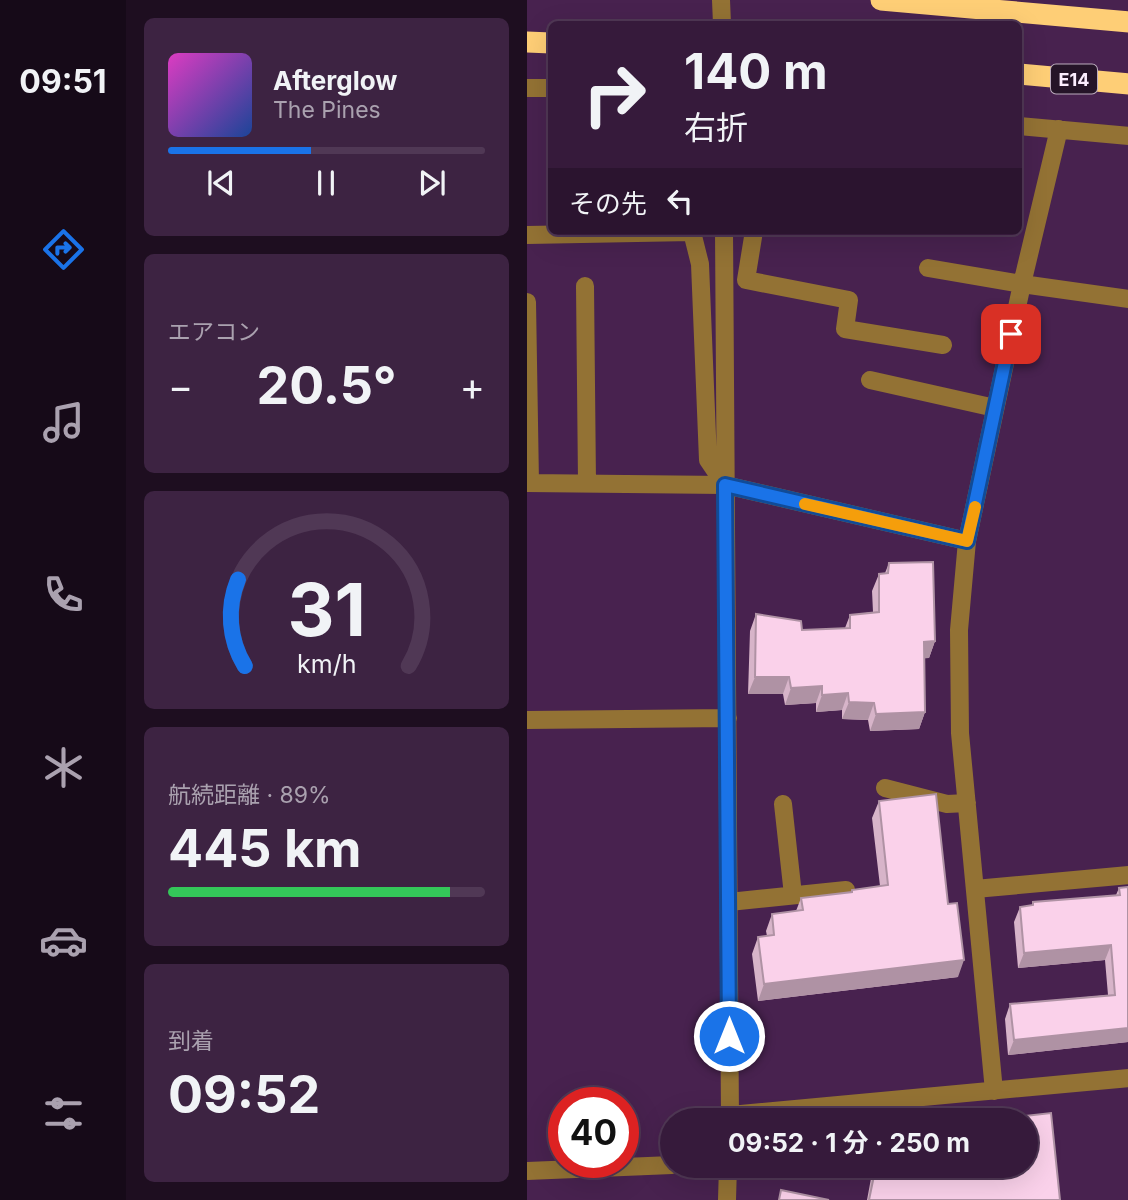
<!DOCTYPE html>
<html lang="ja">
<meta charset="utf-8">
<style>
:root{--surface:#361a3b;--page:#3d2342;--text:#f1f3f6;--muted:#aaa1af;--line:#503855;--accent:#1a73e8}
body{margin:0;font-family:Inter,"Noto Sans JP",sans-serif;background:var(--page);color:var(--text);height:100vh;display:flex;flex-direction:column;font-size:26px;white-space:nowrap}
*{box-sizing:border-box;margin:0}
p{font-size:23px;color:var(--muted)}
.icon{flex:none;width:38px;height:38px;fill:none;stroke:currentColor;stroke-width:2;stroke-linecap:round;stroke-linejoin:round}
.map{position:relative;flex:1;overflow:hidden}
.side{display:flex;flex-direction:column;gap:18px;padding:18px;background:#1e0e20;width:401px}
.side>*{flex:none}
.top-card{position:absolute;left:21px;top:21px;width:474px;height:214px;border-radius:10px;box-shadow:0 7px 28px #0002,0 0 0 2px var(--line);background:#361a3b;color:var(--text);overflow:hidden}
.speed{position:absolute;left:21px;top:1087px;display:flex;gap:14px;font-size:35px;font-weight:700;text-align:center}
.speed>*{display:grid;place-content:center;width:91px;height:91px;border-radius:50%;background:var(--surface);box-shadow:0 7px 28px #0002,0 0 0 2px var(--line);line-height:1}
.speed .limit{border:10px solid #d22;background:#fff;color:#111}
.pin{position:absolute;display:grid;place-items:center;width:60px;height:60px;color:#fff;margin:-30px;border-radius:14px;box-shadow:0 4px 10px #0006}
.me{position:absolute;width:77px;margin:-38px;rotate:0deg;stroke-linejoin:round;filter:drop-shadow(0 0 5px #0008)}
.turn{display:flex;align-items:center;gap:24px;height:147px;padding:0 21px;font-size:32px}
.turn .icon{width:91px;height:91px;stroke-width:2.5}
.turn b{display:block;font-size:49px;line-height:60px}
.then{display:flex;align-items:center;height:66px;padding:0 21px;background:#0003;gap:14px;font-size:26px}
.big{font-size:52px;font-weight:700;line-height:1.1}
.side .tile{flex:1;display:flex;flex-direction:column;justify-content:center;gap:10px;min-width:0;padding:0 24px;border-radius:10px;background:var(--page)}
.side .dial{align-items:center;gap:0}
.dial svg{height:182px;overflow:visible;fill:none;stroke:var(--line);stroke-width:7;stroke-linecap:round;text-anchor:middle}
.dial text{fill:var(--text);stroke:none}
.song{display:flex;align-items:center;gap:21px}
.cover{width:84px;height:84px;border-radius:10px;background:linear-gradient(135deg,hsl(310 70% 55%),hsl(220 70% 35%))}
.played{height:7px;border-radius:4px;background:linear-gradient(90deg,var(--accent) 45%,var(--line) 45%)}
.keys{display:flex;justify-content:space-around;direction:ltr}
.heat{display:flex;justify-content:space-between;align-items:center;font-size:38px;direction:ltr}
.charge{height:10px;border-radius:5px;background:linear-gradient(90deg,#34c759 89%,var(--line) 0)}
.trip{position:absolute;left:133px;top:1108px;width:378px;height:70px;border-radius:35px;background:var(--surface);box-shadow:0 7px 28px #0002,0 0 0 2px var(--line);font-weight:700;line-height:70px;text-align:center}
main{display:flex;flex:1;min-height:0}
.tab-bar{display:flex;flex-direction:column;width:126px;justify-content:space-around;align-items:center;background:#160a18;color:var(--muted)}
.tab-bar .icon{width:49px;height:49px}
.tab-bar .selected{color:var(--accent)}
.tab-bar b{font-size:32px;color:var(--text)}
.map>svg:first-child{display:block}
</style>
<main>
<nav class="tab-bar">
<b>09:51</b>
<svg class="icon selected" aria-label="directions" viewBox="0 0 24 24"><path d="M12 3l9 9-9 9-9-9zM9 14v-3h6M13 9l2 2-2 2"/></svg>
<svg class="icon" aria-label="music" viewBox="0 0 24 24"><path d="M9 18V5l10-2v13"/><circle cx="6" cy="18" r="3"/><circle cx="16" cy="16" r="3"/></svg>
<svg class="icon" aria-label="phone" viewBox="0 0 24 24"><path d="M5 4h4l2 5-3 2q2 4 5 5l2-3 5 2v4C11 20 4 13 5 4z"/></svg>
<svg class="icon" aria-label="climate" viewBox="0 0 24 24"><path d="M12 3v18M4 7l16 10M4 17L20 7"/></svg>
<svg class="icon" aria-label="car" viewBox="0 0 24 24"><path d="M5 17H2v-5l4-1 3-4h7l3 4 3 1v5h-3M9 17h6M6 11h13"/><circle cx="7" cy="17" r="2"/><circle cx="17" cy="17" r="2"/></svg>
<svg class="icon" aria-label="filters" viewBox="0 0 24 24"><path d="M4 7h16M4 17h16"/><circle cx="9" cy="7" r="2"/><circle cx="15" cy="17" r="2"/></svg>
</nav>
<section class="side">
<div class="tile">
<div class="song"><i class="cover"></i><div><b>Afterglow</b><p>The Pines</p></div></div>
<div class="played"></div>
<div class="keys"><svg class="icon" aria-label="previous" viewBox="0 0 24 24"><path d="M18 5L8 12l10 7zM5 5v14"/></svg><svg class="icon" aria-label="pause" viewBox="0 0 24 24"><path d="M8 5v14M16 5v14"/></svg><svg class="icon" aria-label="next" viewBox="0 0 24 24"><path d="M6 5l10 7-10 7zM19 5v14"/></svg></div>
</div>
<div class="tile"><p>エアコン</p>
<div class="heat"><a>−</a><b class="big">20.5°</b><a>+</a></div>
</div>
<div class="tile dial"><svg viewBox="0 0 100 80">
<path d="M14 69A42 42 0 1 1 86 69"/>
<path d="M14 69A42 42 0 0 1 11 31" stroke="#1a73e8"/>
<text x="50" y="56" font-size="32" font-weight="700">31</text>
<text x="50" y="72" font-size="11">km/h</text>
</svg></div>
<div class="tile"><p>航続距離 · 89%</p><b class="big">445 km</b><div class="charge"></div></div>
<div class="tile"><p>到着</p><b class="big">09:52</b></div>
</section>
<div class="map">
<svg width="602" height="1200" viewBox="0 0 602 1200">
<rect width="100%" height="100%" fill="#48224f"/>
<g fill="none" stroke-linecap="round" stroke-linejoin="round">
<!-- minor -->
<path stroke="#937234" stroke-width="18" d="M194 0 195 24
M0 88H24
M492 126 602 136
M197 231 203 1120
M227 231 219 280 322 300 318 329 416 345
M165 232 173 264 181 460 198 485
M0 235 165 232V231
M401 268 495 284 602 299
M58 286 60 483
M0 302 3 483
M343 380 468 408
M0 483 198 485 440 541
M0 720 201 718
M358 788 420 804 440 803
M256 804 266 895
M448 889 602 875
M202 902 319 890
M467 1091 433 733 432 630 440 541 495 284 532 129
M203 1115 602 1078
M0 1171 145 1165
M200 1200 201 1166"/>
<!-- highway -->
<path stroke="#fece76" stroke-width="21" d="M354 0 602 22
M0 42 24 43
M492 74 602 84"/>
</g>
<!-- wall -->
<path fill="#d7b4c9" d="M362 563 408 641 402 658H397L398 712 392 729 343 731 341 720 315 719V710L289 712V703L258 705 256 694H221L223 631 229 614 275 630 318 628 323 615 346 612 345 591 352 574 358 573Z
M352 801 421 904 431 977 231 1001 225 954 231 937 240 936 239 931 245 914 269 911 274 898 324 892 325 890 353 886 345 818Z
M592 888 601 1042 481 1055 478 1019 483 1004 581 995 578 960 491 968 487 922 493 907 505 906 506 902 589 895Z
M344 1166H499L533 1200H340L345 1173Z"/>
<!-- shaded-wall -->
<path fill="#af92a4" d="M408 641 402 658 391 659 397 642Z
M228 677H262L256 694H221Z
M295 686 289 703 258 705 264 688Z
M321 693 315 710 289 712 295 695Z
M322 702 347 703 341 720 315 719Z
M398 712 392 729 343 731 349 714Z
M584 945 578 960 491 968 497 953Z
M437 960 431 977 231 1001 237 984Z
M601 1028V1042L481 1055 487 1040Z"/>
<!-- building -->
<path fill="#fad1ea" stroke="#af92a4" stroke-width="2" d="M406 562 408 641 397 642 398 712 349 714 347 703 322 702 321 693 295 695V686L264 688 262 677H228L229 614 274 621 275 630 323 628V615L352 612V574L361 573 362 563Z
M409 794 421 904 430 903 437 960 237 984 231 937 247 935 245 914 276 910 274 898 325 892V890L361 885 352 801Z
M601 887V1028L487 1040 483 1004 588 995 584 945 497 953 493 907 506 905V902L593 895 592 888Z
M524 1113 533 1200H342L349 1166H499V1120H463Z
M254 1190 302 1200H252Z"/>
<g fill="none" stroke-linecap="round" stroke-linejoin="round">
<!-- route casing -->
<g stroke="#114b97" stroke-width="18">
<path id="route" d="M202 1036 198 485 440 541 484 334"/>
</g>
<!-- route -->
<use href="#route" stroke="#1a73e8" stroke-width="12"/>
<!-- slow -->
<path stroke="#f59e0b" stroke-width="12" d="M278 504 440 541 448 507"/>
</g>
<g text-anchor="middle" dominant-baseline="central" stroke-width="7" stroke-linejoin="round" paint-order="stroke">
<!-- shield labels -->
<rect fill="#251428" stroke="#bcacbe" stroke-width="2" x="524" y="64.5" width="46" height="29" rx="5"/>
<g font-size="18" font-weight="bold" fill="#fcedfe">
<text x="547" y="79">E14</text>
</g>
</g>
</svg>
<div class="speed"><div class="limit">40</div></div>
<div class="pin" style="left:484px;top:334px;background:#d93025"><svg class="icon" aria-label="arrive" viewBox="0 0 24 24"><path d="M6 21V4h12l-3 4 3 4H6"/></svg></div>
<svg class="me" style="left:202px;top:1036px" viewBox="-20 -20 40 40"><circle r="17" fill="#1a73e8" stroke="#fff" stroke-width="3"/><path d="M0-11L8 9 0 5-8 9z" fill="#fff"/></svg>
<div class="trip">09:52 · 1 分 · 250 m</div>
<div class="top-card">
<div class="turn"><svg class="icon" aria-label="right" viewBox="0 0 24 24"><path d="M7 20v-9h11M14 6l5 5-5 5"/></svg><div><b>140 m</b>右折</div></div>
<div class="then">その先<svg class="icon" aria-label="left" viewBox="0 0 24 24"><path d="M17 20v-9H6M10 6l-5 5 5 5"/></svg></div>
</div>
</div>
</main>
